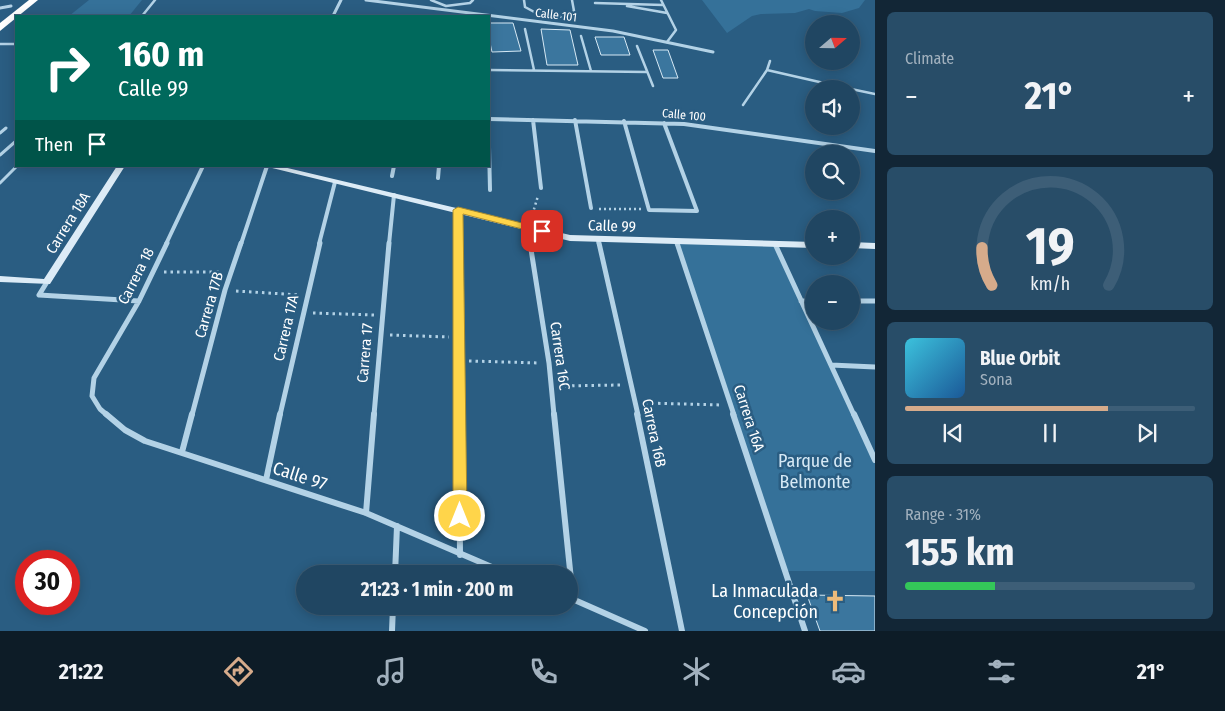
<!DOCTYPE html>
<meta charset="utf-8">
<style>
:root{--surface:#204662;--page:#284d68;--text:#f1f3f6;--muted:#a2b1be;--line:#3d5e77;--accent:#d6ab8b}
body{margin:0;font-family:"Fira Sans Condensed",sans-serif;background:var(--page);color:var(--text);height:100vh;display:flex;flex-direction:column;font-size:19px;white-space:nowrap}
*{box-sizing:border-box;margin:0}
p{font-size:16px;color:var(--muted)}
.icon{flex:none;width:28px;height:28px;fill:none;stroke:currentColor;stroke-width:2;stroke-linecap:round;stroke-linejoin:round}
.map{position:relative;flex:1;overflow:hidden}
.drawer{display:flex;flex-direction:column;gap:12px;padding:12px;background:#122636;width:350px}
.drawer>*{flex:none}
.top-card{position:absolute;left:15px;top:15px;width:475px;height:152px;border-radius:0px;box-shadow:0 2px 12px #0003,0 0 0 1px var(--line);background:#00695c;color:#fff;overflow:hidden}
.needle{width:32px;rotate:70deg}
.fabs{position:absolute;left:805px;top:15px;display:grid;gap:10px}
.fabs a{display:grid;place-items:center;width:55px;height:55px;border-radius:50%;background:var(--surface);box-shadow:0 2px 12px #0003,0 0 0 1px var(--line);font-size:25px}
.speed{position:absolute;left:15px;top:550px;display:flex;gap:10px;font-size:25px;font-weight:700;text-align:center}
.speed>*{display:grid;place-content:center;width:65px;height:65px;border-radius:50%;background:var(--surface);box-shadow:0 2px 12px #0003,0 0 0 1px var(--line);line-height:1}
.speed .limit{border:8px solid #d22;background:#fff;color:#111}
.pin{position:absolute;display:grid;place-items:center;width:42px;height:42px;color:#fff;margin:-21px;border-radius:10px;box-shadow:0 2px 8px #0006}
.me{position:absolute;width:55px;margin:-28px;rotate:0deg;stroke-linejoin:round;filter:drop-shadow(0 0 4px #0008)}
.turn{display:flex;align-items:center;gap:18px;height:105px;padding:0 20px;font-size:22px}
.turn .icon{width:65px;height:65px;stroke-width:2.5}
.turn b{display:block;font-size:35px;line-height:42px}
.then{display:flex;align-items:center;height:48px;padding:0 20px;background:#0003;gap:10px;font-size:19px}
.big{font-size:38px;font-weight:700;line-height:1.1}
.drawer .widget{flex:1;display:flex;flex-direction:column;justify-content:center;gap:8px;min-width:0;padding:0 18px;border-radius:8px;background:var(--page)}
.drawer .dial{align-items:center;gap:0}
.dial svg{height:130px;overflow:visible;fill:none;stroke:var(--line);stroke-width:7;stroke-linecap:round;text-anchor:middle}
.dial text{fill:var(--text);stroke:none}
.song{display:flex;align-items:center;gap:15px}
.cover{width:60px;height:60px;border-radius:8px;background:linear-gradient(135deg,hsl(190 70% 55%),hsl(210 70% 35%))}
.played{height:5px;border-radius:2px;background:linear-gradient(90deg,var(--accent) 70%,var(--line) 70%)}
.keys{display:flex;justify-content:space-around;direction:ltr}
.heat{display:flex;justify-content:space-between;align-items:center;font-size:28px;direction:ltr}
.charge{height:8px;border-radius:4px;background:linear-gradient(90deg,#34c759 31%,var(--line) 0)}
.trip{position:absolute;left:296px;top:565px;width:282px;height:50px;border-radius:25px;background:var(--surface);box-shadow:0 2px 12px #0003,0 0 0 1px var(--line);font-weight:700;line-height:50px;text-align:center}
.dock{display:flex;height:80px;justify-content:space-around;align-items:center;background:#0d1c27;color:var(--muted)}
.dock .icon{width:35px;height:35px}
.dock .active{color:var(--accent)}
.dock b{font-size:22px;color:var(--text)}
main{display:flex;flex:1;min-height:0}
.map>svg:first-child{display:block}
</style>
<main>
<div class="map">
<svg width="875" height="631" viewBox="0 0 875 631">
<rect width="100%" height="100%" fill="#2a5d82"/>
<!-- green -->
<path fill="#357199" d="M89 0H142L129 16H69Z
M702 0H865L859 8 842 13 815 11 809 9 795 13 761 14 752 16 727 33Z
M676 242 775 244 875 460V571H785Z"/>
<!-- building -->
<path fill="#3b769e" stroke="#d6e9f5" d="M489 23H513L521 51 492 52 489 38Z
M541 29 570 30 578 65H547Z
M595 37H624L630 55H601Z
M653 50H668L678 78H663Z
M807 595 875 596V631H820Z"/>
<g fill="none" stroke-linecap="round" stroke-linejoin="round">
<!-- path-far1 -->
<path stroke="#b3d2e6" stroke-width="2.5" stroke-dasharray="2 3" stroke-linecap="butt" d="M599 209H641
M531 219 538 196"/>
<!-- path -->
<path stroke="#b3d2e6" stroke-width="3" stroke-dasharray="2.5 4" stroke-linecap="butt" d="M164 272H220
M236 291 300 295
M313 313 374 315
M390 335 449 337
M469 361 540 363
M559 386 621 385
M645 403 722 405"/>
<!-- lane-far1 -->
<path stroke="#b3d2e6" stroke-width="2.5" d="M431 0 446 6 470 3 473 0
M524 0 525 7C540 16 559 22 574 11L572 0
M661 0 676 30 667 42
M595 3 663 5
M627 6 667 13
M142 16 155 0
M525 29 534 70
M581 36 591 71
M0 44H16
M637 46 653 86
M489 70 647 72
M767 70 850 89
M851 89 875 94
M743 105 767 70 770 61"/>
<!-- lane -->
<path stroke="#b3d2e6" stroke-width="3" d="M0 133 6 128
M0 155 16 141
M0 183 17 166"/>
<!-- street-far3 -->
<path stroke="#b3d2e6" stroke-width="3" d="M366 0 613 31 713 52
M0 8 11 6
M333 16 341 0"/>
<!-- street-far2 -->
<path stroke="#b3d2e6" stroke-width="4" d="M489 119 684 124 875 151
M533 120 541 188
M575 120 591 208
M624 121 649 210 697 211 664 123
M489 147 490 190
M392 176 394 166
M438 178 439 166
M458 210V244
M528 227 531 244
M598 240 599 244
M676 241 677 244
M166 244 203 166
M241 244 267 166
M319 244 335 182
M389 244 394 195"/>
<!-- street-far1 -->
<path stroke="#b3d2e6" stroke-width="5" d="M458 243 459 415
M530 243 549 363 554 415
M599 243 638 415
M677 243 734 415
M775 244 854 415
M47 282 39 295 139 301
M801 301H814
M851 301H875
M831 365 875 367
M107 415 100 409 92 396 94 378 139 301 167 243
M192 415 225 290 241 243
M280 415 320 243
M374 415 389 243"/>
<!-- street -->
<path stroke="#b3d2e6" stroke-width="6" d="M106 414 125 430 145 441 366 513 508 574
M459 414 460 555
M554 414 573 599
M637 414 682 631
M733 414 805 631
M854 414 875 460
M182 452 192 414
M266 480 280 414
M366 513 374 414
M395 574 397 526
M570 598 645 631
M392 631 393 606"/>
<!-- secondary -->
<path fill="#dcebf6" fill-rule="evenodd" d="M117 166H125L50 284 0 282V276L44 279Z
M264 166H279L570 235 814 242V248L570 241Z
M851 242 875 243V249L851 248Z"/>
<!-- highway -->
<path fill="#fff" fill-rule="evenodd" d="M29 0H38L0 31V23Z"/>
</g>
<!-- route -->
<path fill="#ffd54a" stroke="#a68a30" d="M458 207 546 229 547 231 542 234 463 214 467 516 465 521 460 523 455 521 453 516V210Z"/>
<!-- icons -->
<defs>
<g id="church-bare" transform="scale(1.725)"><path d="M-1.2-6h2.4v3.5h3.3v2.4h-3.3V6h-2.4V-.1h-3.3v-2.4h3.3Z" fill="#ecbb7b" stroke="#2a5d82" stroke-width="2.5" paint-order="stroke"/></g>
</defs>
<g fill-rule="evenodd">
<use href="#church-bare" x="835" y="601"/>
</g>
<g text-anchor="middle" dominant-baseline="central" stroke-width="5" stroke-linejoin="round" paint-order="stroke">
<!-- far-street labels -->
<g font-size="12" fill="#fff" stroke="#2a5d82">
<text transform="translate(556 15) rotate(7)">Calle 101</text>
<text transform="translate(684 115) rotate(5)">Calle 100</text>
</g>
<!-- street labels -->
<g font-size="15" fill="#fff" stroke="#2a5d82">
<text transform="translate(68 223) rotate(-58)">Carrera 18A</text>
<text transform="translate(612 226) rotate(2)">Calle 99</text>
<text transform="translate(136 276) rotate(-63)">Carrera 18</text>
<text transform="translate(209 305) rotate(-74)">Carrera 17B</text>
<text transform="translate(286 328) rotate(-77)">Carrera 17A</text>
<text transform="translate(365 353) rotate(-85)">Carrera 17</text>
<text transform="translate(560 356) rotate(82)">Carrera 16C</text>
<text transform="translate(749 418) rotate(72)">Carrera 16A</text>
<text transform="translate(654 433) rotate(78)">Carrera 16B</text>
</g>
<!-- near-park labels -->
<g font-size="18" fill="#d6e9f5" stroke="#2a5d82">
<text x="815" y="461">Parque de<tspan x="815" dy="21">Belmonte</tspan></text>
</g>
<!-- near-street labels -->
<g font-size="18" fill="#fff" stroke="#2a5d82">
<text transform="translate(300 476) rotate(18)">Calle 97</text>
</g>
<!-- near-poi labels -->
<g font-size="18" fill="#fff" stroke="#2a5d82" text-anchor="end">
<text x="818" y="591">La Inmaculada<tspan x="818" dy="21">Concepción</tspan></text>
</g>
</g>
</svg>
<div class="fabs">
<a><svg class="needle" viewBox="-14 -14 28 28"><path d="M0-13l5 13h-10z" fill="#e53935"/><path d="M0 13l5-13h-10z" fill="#a2b1be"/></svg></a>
<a><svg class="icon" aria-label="sound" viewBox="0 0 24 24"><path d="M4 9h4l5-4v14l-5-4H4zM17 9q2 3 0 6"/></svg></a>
<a><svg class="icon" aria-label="search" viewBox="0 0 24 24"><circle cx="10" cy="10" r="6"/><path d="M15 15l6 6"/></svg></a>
<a>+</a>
<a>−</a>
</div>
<div class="speed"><div class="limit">30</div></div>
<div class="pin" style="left:542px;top:231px;background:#d93025"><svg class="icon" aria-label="arrive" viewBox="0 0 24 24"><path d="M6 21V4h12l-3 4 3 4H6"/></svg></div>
<svg class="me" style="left:460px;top:516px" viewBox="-20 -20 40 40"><circle r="17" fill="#ffd54a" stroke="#fff" stroke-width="3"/><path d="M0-11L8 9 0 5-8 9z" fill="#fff"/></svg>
<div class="trip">21:23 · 1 min · 200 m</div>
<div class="top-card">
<div class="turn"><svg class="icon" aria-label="right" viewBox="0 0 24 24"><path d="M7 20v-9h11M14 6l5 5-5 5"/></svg><div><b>160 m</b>Calle 99</div></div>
<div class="then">Then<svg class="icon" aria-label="arrive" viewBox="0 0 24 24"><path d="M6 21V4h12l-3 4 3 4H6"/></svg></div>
</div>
</div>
<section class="drawer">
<div class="widget"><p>Climate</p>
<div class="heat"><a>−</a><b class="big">21°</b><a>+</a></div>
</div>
<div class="widget dial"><svg viewBox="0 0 100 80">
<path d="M14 69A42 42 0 1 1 86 69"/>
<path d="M14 69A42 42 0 0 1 8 46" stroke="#d6ab8b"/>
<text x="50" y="56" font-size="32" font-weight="700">19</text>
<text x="50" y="72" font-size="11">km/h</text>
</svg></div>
<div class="widget">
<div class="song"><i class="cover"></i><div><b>Blue Orbit</b><p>Sona</p></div></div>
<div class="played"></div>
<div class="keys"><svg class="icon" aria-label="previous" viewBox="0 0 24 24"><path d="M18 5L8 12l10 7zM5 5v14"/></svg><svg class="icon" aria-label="pause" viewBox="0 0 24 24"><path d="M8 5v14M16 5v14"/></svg><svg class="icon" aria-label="next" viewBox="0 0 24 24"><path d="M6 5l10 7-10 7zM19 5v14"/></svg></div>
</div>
<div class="widget"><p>Range · 31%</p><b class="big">155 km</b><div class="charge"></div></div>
</section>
</main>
<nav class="dock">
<b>21:22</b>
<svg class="icon active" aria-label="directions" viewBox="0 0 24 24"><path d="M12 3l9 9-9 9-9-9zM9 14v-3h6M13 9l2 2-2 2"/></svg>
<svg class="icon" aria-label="music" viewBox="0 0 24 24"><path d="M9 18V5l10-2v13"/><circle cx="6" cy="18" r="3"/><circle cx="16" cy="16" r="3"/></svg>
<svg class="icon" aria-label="phone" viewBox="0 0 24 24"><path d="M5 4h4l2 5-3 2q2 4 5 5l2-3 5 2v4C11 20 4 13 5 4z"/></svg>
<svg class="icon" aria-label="climate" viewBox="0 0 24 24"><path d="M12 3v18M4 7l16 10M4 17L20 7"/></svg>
<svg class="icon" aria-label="car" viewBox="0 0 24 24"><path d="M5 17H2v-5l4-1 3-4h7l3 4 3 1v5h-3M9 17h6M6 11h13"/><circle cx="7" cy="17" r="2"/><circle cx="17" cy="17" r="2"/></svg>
<svg class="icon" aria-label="filters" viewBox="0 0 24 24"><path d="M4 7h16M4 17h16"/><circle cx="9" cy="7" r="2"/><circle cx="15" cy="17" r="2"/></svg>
<b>21°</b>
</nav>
